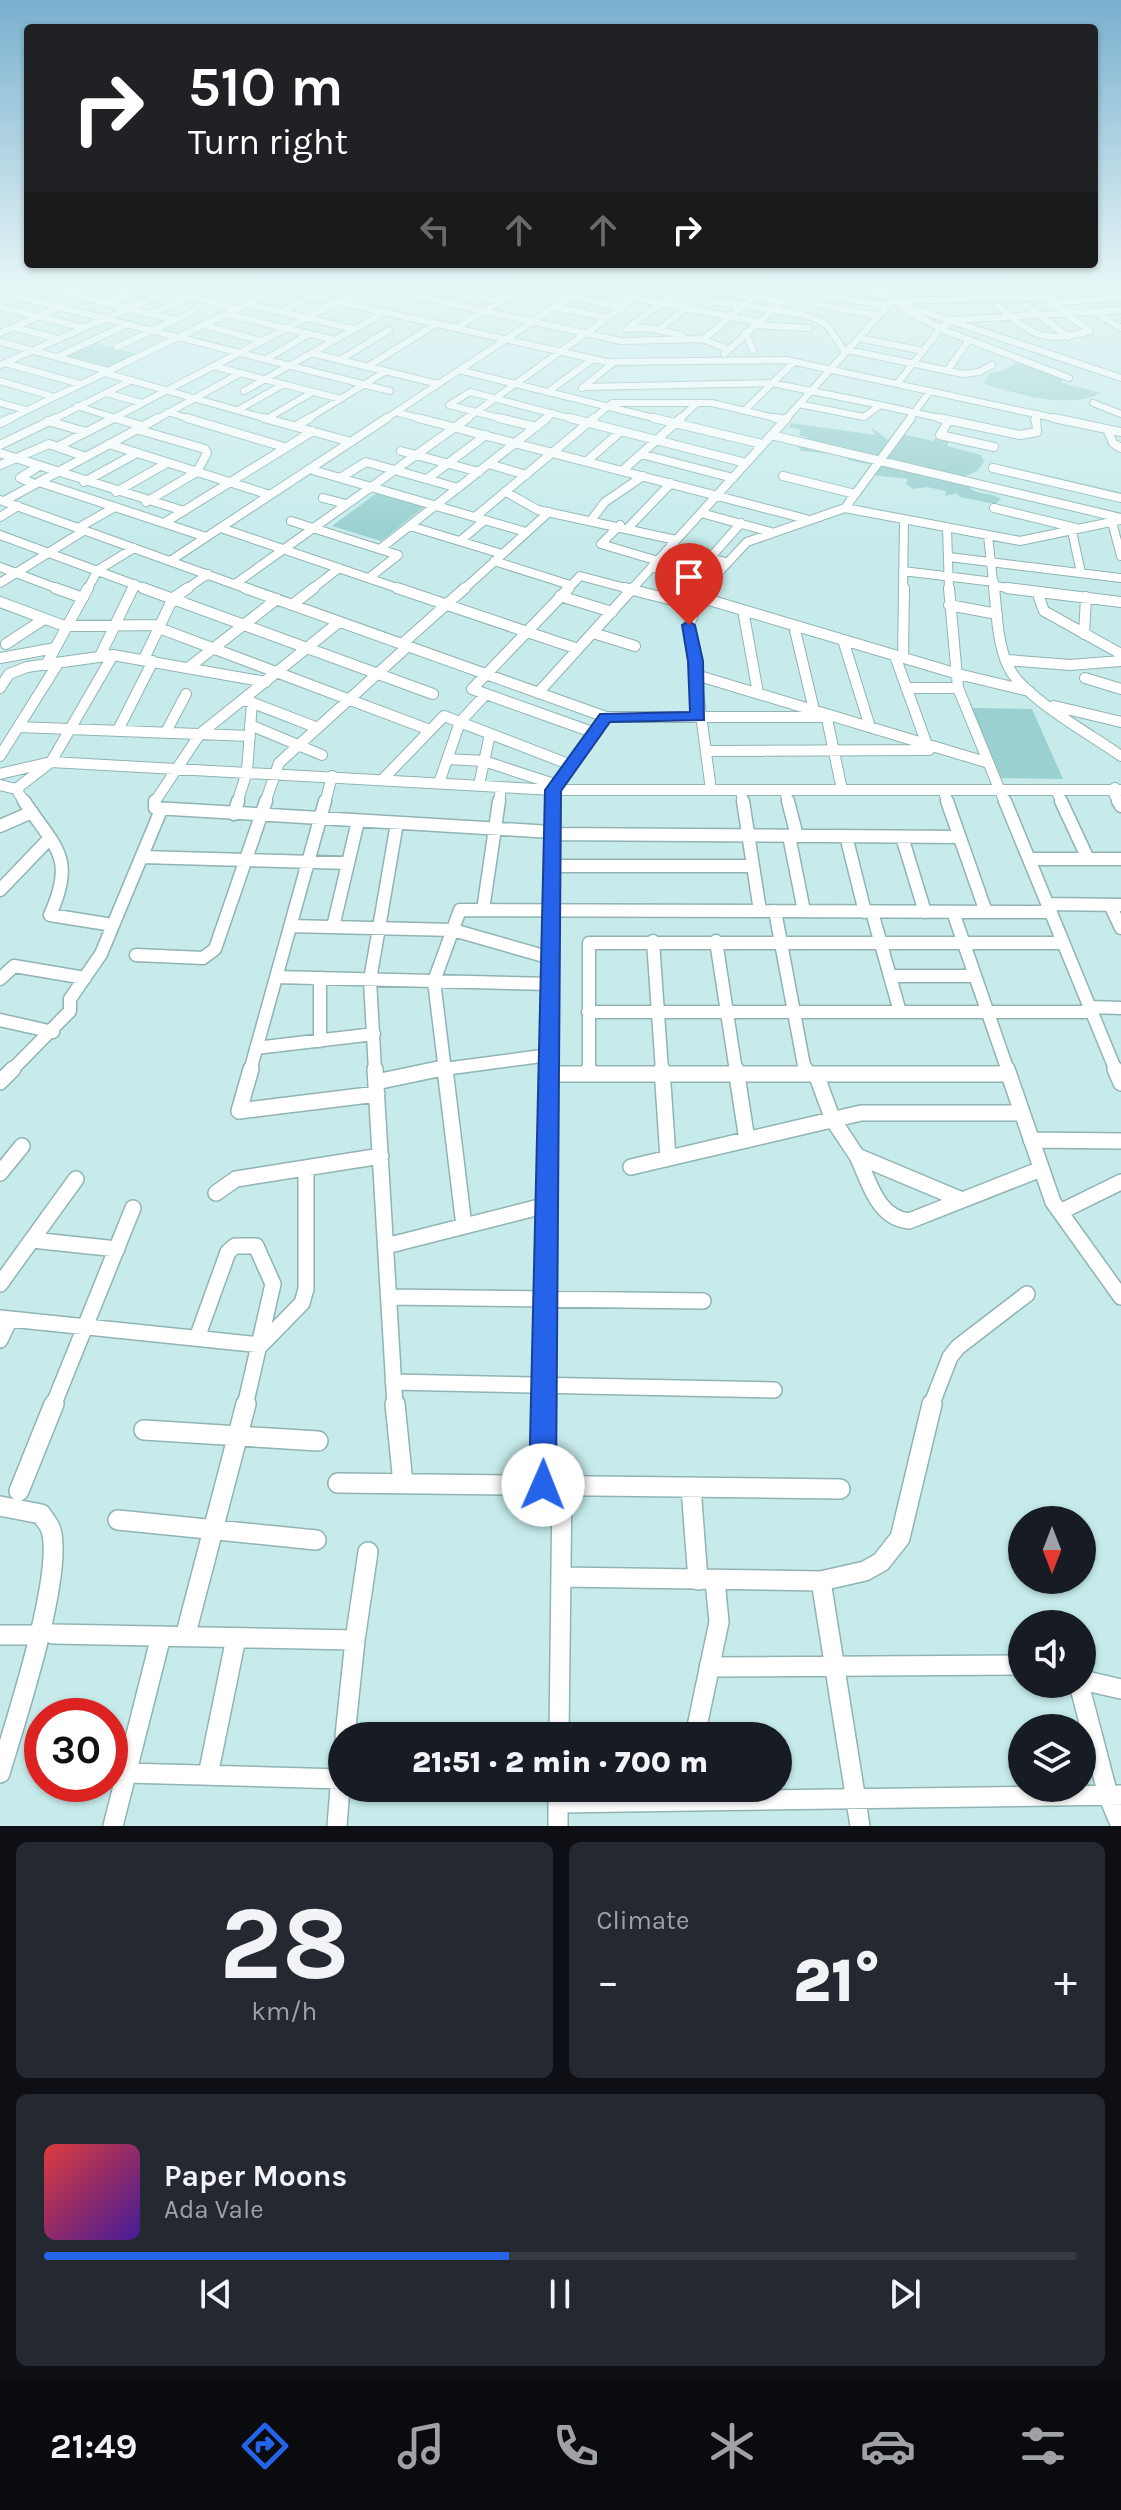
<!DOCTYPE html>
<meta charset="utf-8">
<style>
:root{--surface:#171b24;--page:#242831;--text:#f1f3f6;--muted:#9ea1a6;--line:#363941;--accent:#2563eb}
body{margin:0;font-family:Karla,sans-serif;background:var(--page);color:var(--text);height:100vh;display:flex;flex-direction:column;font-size:30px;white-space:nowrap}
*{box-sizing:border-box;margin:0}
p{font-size:26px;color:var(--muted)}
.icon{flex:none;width:44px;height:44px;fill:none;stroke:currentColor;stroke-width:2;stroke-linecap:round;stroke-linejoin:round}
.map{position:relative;height:1826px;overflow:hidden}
.side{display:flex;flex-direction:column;gap:16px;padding:16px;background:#0d0f14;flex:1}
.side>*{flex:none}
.banner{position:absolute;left:24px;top:24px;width:1074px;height:244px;border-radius:8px;box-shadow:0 2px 6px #0004;background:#202124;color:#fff;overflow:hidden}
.needle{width:52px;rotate:180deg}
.fabs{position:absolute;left:1008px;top:1506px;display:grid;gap:16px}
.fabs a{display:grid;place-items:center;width:88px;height:88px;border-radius:50%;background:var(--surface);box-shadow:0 2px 6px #0004;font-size:40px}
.speed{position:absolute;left:24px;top:1698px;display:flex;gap:16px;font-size:40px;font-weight:700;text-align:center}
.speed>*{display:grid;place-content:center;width:104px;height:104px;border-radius:50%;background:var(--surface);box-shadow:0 2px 6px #0004;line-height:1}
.speed .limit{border:12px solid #d22;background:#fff;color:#111}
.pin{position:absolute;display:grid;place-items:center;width:68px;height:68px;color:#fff;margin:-82px -34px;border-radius:50% 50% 50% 0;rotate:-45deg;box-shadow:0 0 8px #0007}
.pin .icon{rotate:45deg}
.me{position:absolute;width:88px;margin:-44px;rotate:1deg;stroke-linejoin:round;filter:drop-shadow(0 0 6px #0008)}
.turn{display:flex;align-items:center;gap:28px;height:168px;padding:0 32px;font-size:36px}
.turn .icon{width:104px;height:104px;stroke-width:2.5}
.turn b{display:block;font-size:56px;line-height:68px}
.lanes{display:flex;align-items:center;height:76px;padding:0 32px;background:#0003;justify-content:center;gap:40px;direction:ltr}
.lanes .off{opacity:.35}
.big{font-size:60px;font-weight:800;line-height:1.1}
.side .tile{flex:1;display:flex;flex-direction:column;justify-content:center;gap:12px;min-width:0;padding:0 28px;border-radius:12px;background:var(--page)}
.side .dial{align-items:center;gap:0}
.dial b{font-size:104px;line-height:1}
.song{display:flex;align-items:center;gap:24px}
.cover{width:96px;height:96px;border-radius:12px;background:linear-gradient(135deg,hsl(0 70% 55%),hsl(260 70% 35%))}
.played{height:8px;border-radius:4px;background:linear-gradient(90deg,var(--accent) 45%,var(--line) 45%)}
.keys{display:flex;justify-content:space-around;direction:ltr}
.heat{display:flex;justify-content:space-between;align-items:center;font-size:44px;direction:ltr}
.side .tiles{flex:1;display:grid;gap:16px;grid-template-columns:1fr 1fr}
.tile:last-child{grid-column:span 2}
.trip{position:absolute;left:328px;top:1722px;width:464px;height:80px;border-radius:40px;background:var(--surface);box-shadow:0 2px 6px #0004;font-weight:800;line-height:80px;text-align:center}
.menu{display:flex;height:128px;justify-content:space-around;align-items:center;background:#090b0e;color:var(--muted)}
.menu .icon{width:56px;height:56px}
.menu .active{color:var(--accent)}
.menu b{font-size:36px;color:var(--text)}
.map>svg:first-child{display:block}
</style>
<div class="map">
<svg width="1121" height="1826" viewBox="0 0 1121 1826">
<rect width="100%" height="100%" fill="#c7ebeb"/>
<!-- green -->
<path fill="#9ad0d0" d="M92 342 136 354 105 369 61 357Z
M1015 363 1031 364 1061 374 1062 383 1101 393C1068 410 1019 394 984 384L990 373 1003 371Z
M791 423 875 435 871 427 888 440 903 427 902 434 933 441 936 438 950 440 947 446 981 455 984 462 977 471 965 476C970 500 986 489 1001 499L995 504 960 497 957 493 945 496 946 491 927 487 913 489 906 484 908 479 871 475 873 465 848 460 847 455 801 451 794 442 809 438 799 435 801 430 789 427Z
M377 493 424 507 381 541 332 526Z
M971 708 1032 709 1063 779 997 778Z"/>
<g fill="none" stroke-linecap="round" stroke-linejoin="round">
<!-- minor-far5 casing -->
<g stroke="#90b3b3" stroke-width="8">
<path id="minor-far5" d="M28 283 175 320
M254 283 607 362 786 360 1063 420
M356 283 621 341 704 339 753 297
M501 283 622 307
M680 283 780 302
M742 283 791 292
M847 283 882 296
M869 283 892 301 1121 378
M430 287 499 302
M584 288 757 322
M795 289 887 306
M878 290 1048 286
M63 291 98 285 134 291
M1048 291 1109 287
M0 292 390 391
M191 296 237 309
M823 298 839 283
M716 302C740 307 806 311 822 322 832 328 838 343 845 352
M106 303 151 283
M1048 303 1121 298
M247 304 354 329
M817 304 878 316
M1026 305 1068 337
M998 306C1034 337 1043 343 1090 331L1052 303 1048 283
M0 307 84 328
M555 307 607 318
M902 308 946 331 1069 378
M281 312 338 283
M1095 312 1121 328
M151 314 221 283
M226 314 335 340
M204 325 261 341
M754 325 809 328
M13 327 58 339
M456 328 525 286
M659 330 686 308
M745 332 753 350
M0 333 63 306
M682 335 648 328 627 329 686 284
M700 338 727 349
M858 338 924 351
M0 342 108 371
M117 347 194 311
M848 350 963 374 979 372 992 365
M311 353 438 384
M724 354 802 283
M57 357 128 324
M266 359 309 334
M340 360 389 330
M5 363 80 384
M0 365 186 283
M213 366 341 399
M367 367 436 324
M459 370 662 420
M947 371 969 340
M105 373 271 420
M0 381 54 397
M897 384 941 328 953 320 1121 310
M583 387 772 383 880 405
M582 388 613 363
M244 391 385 312
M548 392 593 359
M106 393 142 403
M0 403 26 410
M1093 403 1121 414
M799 404 864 417 880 405 948 420
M449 405 470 392 577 420
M449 405 507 420
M77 406 121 420
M238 410 284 384
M745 410 794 362
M168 412 193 420
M396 412 425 420
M268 418 313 392
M7 420 280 288
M52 420 132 380
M110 420 370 285
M155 420 241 373
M306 420 386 371
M384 420 591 283
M465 420 656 283
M545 420 553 413
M592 420 612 403H712L783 420
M679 420 697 403
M785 420 892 301 1050 297
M909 420 930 391
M1034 420 1038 414"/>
</g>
<!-- minor-far4 casing -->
<g stroke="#90b3b3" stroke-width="10">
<path id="minor-far4" d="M115 418 142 426
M187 418 284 447
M264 418 351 442
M418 418 806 519
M499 418 536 427
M570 418 746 463
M654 418 762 444
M775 418 785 420
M939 418 1020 435 1037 432 1036 418
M1054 418 1121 432
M949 420 940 435 994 447
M48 421 86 432
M0 423 11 418
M296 426 310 418
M136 429 205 449 207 453 197 472 146 502
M1107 429 1113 443 1121 448
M771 435 1121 518
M109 444 270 495
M0 445 56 418
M59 446 114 418
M401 451 479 472
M0 453 184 511
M641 454 733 478
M587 461 621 431
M489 464 526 475
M0 465 49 444 86 457
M993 468 1121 498
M309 469 526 532
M622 471 681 418
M783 476 855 494
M340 478 366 462 458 488
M427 479 486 435
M39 482 206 537
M84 482 137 453
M35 484 20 478 39 466
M116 492 167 463
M506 492 538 510 676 540
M323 498 346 504
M0 500 250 590
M4 501 158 418
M845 508 911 418
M994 508 1076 528
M701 513 771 532
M0 517 18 506
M475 517 594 418
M592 519 605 502 643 476
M291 521 398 555
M1112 522 1121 556
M164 523 313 431
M620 525 601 544 658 561
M410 526 502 554
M629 527 671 483
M78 528 115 507
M221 528 403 590
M947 528 949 590
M1072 531 1081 573
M0 535 149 590
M988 536 994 590
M460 541 485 520
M670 547 725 562
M380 549 547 418
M949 557 1121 578
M710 558 741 523
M170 561 387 418
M494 561 570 585
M0 567 61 590
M652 567 705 583
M903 571 994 582
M369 578 398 555
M0 583 85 530
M235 584 468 418
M994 586 1023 590
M87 590 98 570 134 548
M132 590 135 584
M185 590 208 574
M311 590 339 568
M463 590 549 512
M567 590 580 576 633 590
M631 590 787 418
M702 590 747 542 845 508 1020 541 1121 520
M903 590 904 520"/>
</g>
<!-- minor-far3 casing -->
<g stroke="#90b3b3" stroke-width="12">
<path id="minor-far3" d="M55 588 83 598
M143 588 433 694
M245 588 606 717H825
M397 588 578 649
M569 588 472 689 595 733
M625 588 696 606
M703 588 689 625 711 790
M949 588 958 688 1005 803
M994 588C997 614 997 650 1012 673 1029 700 1093 736 1121 756
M1007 588 1121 602
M1037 592 1044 611 1121 654
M560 596 612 612
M699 597 958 674 1029 691
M0 602 67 627
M292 605 314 588
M949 605 997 614
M743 610 758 693
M67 626 161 625
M794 626 814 710
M159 628 430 730
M593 633 635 646
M1084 634 1086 597
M843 640 870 727
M6 644 44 619
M402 644 465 588
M100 656 133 588
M895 656 927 745
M0 658 55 648
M903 658 904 588
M144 659 173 598 188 588
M1007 660 1070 665 1121 661
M46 665 88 588
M188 668 277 599
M696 675 989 763
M1085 678 1121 689
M0 688 9 674 27 667 113 655 266 682
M906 688H958
M538 693 633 588
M245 700 318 728
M1054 706 1121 722
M826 714 842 790
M250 725 322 755
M18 727 250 736
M118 730 153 661
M166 732 186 694
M708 751 929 750
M0 756 57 665
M447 759 484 761 557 785
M0 774 51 762 553 790H1121
M383 779 444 716 571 765
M439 783 460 722 486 694
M0 785 16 789 25 803
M479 785 490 734
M1115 788 1112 790 1119 803
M16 789 51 762 113 655
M741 790 743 803
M785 790 788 803
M943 790 948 803
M1056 790 1062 803
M154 803 200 734 339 622
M237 803 247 772 252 702
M265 803 279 763 408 646
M325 803 332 776
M499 803 501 787
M553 803V790L606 717"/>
</g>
<!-- minor-far2 casing -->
<g stroke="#90b3b3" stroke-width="15">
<path id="minor-far2" d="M24 801C56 849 76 857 50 915L113 925
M155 801V808L552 832
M743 801 760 911
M788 801 797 836
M947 801 986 912
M1005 801 1116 1071
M1061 801 1088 859
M1118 801 1121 806
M234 814 238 801
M0 826 32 812
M552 834 959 837
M789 836 804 911
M846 836 865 912
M902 837 925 912
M142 857 348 863
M1029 859H1121
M552 866H753
M0 890 49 839
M1048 904 1121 905
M1110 905 1121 928
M483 910 499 801
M775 911 805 1071
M872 912 900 1012
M953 912 1008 1071
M290 926 453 930 551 958
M333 927 358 821
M653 941 662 1071
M716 941 736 1071
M136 955 203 958 215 949 266 801
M890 976H975
M276 977 550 984
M320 978V1041
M0 979 14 966 85 978
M1090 1007 1121 1008
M588 1012H1092
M0 1020 53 1032
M256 1048 374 1034
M11 1071 70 1011V999L101 954 161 810
M250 1071 325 801
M375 1071 370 980 397 823
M429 1071 549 1055
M445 1071 434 981 460 910 1051 912
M549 1071 553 801
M589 1071V943H1063"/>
</g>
<!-- minor-far1 casing -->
<g stroke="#90b3b3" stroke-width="18">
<path id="minor-far1" d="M251 1069 239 1111 377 1094
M375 1069 395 1406
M445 1069 464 1226
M589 1069V1074
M662 1069 668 1158
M736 1069 747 1140
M805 1069 806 1074
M1007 1069 1053 1202 1121 1297
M1115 1069 1121 1083
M549 1074H1009
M816 1074 833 1120 857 1156 962 1200
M0 1082 13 1069
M376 1082 438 1069
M1031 1140 1121 1141
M857 1156C869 1181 877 1218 909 1221L1041 1169
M631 1167 861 1113H1022
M0 1173 22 1146
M216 1193 236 1179 381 1156
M1060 1212 1121 1182
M32 1240 117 1249
M386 1246 547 1205
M0 1284 76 1179
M389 1297 703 1301
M0 1318 261 1345 302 1303 306 1289V1168
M197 1338 228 1252 235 1246H256L273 1284 245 1406
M0 1340 10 1319
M393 1382 774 1390
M53 1406 133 1208
M544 1406 549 1069
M931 1406 950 1357 958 1347 1027 1294"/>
</g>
<!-- minor casing -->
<g stroke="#90b3b3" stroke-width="22">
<path id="minor" d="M395 1404 403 1483
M144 1430 318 1441
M338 1483 840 1489
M543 1485 544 1404
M691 1487 698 1580
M19 1491 54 1404
M0 1506 41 1514C44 1519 49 1524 51 1530 64 1575 15 1723 0 1773
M118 1520 316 1540
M561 1577 821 1581 865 1571 881 1562 900 1538 932 1404
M821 1581 860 1826
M53 1634 355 1640 368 1552
M0 1635H38
M185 1637 246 1404
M709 1667 1022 1665
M1082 1680 1121 1689
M1079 1684 1108 1795 1121 1826
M345 1736 355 1640
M559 1736 562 1485
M695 1736 719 1622 715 1580
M126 1773 342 1779
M208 1775 236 1638
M558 1788V1826
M558 1803 1121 1795
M113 1826 161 1636
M337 1826 342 1762"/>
</g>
<!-- minor-far5 -->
<use href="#minor-far5" stroke="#fff" stroke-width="6"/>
<!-- minor-far4 -->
<use href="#minor-far4" stroke="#fff" stroke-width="8"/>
<!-- minor-far3 -->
<use href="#minor-far3" stroke="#fff" stroke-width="10"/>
<!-- minor-far2 -->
<use href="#minor-far2" stroke="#fff" stroke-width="12"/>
<!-- minor-far1 -->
<use href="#minor-far1" stroke="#fff" stroke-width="15"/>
<!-- minor -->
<use href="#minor" stroke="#fff" stroke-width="19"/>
</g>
<!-- sky -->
<linearGradient id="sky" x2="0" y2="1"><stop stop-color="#79b0cf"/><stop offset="0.53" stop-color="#e6f6f6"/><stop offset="1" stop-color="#e6f6f6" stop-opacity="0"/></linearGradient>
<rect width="1121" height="539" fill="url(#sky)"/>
<!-- route -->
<path fill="#2563eb" stroke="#184099" stroke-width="2" d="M689 621 695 625 703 661 704 720 610 722 561 791 556 1485 552 1495 543 1499 533 1495 529 1485 545 790 600 714 690 712 688 661 682 625Z"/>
</svg>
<div class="fabs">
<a><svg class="needle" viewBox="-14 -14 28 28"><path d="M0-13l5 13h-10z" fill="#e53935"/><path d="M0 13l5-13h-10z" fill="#9ea1a6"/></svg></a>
<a><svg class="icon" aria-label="sound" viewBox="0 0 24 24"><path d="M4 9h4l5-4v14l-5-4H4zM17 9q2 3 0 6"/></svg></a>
<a><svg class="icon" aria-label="layers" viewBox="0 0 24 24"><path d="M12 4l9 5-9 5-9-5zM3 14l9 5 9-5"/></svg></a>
</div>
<div class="speed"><div class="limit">30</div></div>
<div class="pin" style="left:689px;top:625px;background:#d93025"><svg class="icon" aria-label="arrive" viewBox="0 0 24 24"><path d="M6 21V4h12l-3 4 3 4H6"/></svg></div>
<svg class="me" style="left:543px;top:1485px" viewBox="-20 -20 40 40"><circle r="19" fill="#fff"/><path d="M0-13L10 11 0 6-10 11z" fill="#2563eb"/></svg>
<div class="trip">21:51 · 2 min · 700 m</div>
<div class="banner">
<div class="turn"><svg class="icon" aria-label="right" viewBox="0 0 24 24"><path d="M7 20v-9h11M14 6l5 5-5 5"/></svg><div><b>510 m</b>Turn right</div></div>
<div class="lanes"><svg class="icon off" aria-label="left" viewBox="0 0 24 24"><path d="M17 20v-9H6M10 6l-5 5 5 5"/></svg><svg class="icon off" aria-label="ahead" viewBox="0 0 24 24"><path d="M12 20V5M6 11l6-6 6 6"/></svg><svg class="icon off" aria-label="ahead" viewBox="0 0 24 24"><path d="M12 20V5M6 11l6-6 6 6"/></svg><svg class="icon" aria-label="right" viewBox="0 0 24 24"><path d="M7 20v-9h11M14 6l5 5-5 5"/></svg></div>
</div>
</div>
<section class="side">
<div class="tiles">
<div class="tile dial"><b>28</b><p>km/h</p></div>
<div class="tile"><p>Climate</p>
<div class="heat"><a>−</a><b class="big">21°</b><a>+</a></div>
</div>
<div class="tile">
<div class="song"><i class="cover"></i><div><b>Paper Moons</b><p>Ada Vale</p></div></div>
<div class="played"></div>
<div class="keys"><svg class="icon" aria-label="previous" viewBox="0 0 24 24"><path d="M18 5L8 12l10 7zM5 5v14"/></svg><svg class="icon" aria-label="pause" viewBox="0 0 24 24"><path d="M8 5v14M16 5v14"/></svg><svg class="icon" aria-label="next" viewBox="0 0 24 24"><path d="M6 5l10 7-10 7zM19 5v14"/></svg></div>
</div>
</div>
</section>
<nav class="menu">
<b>21:49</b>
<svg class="icon active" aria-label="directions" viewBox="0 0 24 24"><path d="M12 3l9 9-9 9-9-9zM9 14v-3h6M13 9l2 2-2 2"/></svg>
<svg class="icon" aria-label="music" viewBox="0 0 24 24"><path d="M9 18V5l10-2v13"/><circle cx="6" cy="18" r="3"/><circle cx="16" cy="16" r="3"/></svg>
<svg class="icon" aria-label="phone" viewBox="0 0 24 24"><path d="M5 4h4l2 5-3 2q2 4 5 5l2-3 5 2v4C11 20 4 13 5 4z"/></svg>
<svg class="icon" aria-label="climate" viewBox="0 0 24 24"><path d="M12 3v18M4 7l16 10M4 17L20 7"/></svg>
<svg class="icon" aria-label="car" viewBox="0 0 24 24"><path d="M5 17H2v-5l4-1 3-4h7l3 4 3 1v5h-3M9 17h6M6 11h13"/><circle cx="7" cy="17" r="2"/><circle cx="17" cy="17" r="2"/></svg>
<svg class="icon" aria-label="filters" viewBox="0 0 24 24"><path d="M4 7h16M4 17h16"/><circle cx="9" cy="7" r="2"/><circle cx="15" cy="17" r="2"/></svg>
</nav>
